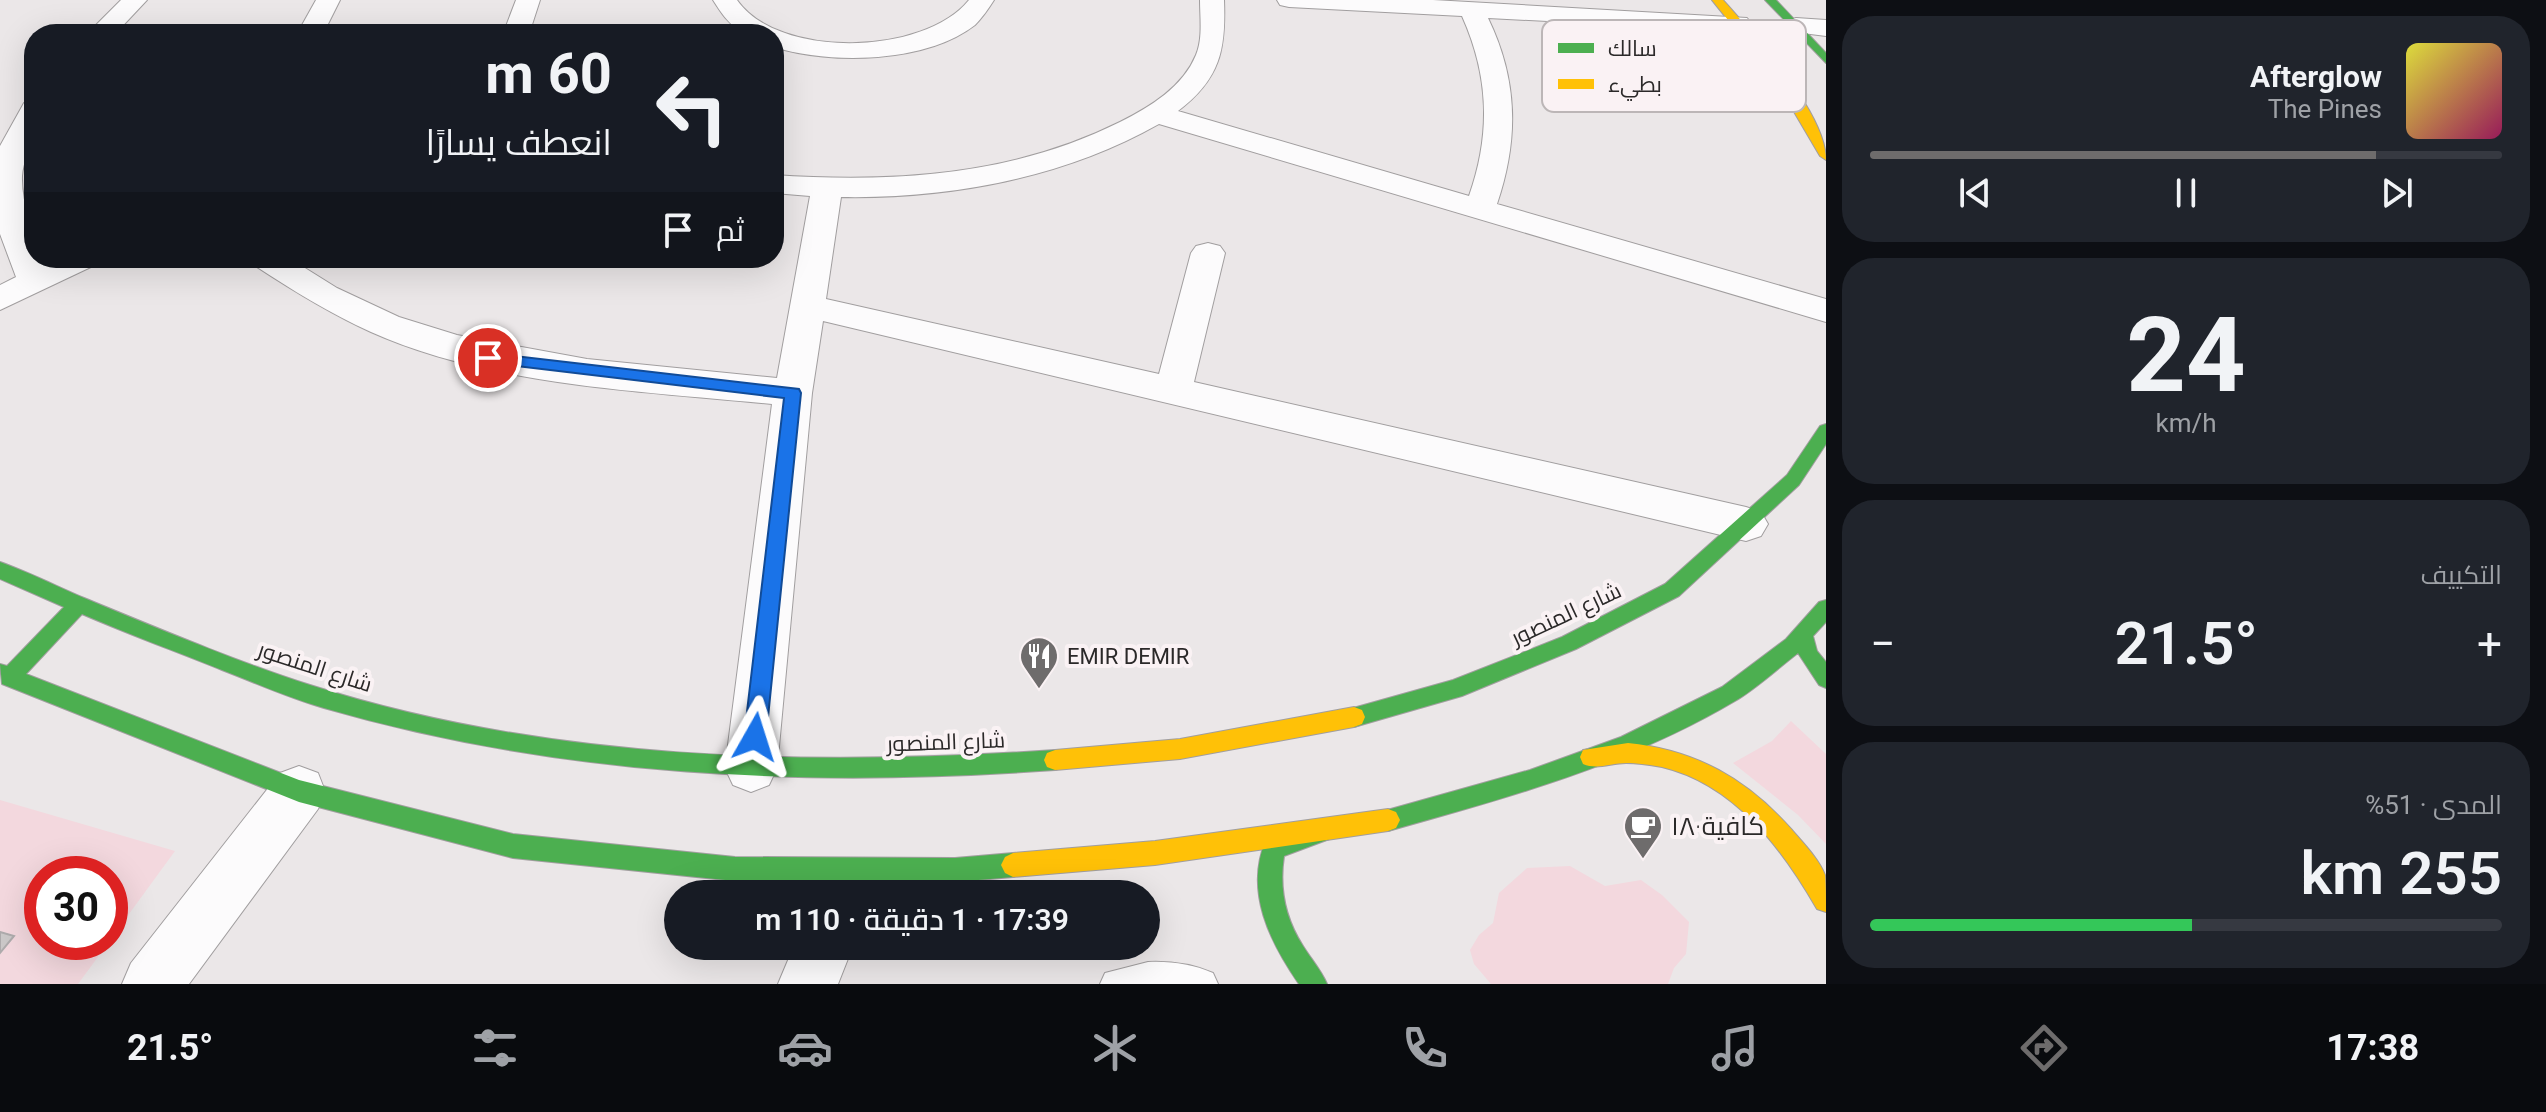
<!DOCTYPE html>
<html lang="ar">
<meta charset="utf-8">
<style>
:root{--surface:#171b24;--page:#20242c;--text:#f1f3f6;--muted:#9ea1a6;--line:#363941;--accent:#6e6c6c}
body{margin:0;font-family:Roboto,Cairo,sans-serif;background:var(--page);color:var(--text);direction:rtl;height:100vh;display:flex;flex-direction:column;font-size:30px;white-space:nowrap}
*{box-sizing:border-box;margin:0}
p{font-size:26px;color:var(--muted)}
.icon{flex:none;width:44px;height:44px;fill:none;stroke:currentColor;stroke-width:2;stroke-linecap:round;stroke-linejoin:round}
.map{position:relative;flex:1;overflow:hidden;direction:ltr}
.panel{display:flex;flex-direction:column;gap:16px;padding:16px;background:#0d0f14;width:720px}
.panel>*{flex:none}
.hud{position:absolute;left:24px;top:24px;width:760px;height:244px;border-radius:32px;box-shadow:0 8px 32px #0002;direction:rtl;background:#171b24;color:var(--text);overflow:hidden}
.speed{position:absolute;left:24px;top:856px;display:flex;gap:16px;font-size:40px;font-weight:700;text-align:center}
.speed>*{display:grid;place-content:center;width:104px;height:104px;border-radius:50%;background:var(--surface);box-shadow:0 8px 32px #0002;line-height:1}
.speed .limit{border:12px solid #d22;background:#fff;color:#111}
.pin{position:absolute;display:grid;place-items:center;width:68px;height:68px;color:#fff;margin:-34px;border:4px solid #fff;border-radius:50%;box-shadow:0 2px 8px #0007}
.me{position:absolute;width:88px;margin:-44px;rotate:6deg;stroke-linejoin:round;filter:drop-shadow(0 0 6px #0008)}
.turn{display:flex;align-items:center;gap:28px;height:168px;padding:0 40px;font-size:36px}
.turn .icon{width:104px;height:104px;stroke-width:2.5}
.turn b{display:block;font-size:56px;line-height:68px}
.then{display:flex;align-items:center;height:76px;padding:0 40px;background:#0003;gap:16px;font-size:30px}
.big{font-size:60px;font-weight:600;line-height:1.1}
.panel .tile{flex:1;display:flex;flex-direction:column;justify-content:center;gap:12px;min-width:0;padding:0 28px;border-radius:32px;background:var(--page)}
.panel .dial{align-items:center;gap:0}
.dial b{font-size:104px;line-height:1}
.song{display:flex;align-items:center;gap:24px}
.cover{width:96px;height:96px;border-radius:12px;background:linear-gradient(135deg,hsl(60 70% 55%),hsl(330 70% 35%))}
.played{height:8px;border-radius:4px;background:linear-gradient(90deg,var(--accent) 80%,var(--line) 80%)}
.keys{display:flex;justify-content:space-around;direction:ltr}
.heat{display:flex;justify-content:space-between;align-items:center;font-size:44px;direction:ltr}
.charge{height:12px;border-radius:6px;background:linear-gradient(90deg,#34c759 51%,var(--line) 0)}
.trip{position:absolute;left:664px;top:880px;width:496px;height:80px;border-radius:40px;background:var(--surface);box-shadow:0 8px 32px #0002;font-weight:600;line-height:80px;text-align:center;direction:rtl}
.tabs{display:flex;height:128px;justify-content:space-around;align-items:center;background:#090b0e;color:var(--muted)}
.tabs .icon{width:56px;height:56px}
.tabs .selected{color:var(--accent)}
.tabs b{font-size:36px;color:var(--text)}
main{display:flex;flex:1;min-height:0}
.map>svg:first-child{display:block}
</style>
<main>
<section class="panel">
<div class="tile">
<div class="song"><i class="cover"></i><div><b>Afterglow</b><p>The Pines</p></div></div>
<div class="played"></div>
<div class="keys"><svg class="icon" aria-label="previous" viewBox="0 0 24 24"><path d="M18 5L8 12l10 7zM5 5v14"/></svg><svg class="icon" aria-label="pause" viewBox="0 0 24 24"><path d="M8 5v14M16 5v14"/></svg><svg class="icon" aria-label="next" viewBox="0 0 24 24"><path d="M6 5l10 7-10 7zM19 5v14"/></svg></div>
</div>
<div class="tile dial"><b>24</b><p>km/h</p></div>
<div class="tile"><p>التكييف</p>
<div class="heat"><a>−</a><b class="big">21.5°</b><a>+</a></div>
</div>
<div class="tile"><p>المدى · 51%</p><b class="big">255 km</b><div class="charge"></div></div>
</section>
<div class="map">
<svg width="1826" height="984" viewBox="0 0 1826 984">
<rect width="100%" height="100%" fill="#ebe7e8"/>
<!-- green -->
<path fill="#f3d8de" d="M1791 721 1826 754V844L1798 815 1733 763 1772 741Z
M0 800 175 851 110 940V874H42V942H109L78 984H0Z
M1570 866 1605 886 1641 880 1662 895 1689 922 1686 954 1674 968 1668 984H1491L1474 964 1470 950 1479 935 1493 923 1499 893 1527 868Z"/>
<!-- building -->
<path fill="#cbc8c8" stroke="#aeabac" stroke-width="2" d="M0 932 14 936 0 953Z"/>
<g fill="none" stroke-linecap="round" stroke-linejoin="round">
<!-- lane casing -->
<g stroke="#a19e9f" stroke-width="2">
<path id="lane" d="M1148 962C1171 961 1192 964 1213 973L1218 984H1100L1105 973Z"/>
</g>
<!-- street casing -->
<g stroke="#a19e9f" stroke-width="2">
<path id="street" d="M121 0H147L115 34H87Z
M316 0H340L323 34H297Z
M516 0H540L529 34H503Z
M713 0H737C779 60 925 55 969 0H994C989 8 982 18 975 25 926 63 831 65 774 47V34C738 34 732 30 713 0Z
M1200 0H1224C1226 50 1220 79 1178 111L1469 196C1491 134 1489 76 1462 16L1289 7 1280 5 1277 0H1433L1747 18 1751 23 1747 28 1738 31 1488 18C1518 80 1519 139 1497 204L1826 299V322L1159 124C1064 178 950 199 841 197L826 299 1159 374 1191 253 1196 246 1208 243 1220 246 1225 253 1194 382 1746 507 1761 512 1768 524 1761 536 1746 541 823 321 812 393 777 768 769 785 751 792 733 785 725 768 772 404C641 391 492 386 371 332 329 313 292 290 254 265L249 258H289L337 288 399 317 457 335 587 359 777 378 810 196 774 193V175C893 183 1012 176 1120 122 1150 107 1183 87 1196 55 1203 38 1200 18 1200 0Z
M1796 18 1826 20V36L1787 31 1783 26 1787 21Z
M34 101C34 112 36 128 33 139 29 152 23 162 22 176 21 204 34 230 34 258H42L45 264 56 258H100L95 265 0 310V285L16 277 0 234V146L24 103Z
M299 766 318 773 325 791 318 809 189 984H122L131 963 280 773Z
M794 946H853L838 984H778Z"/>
</g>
<!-- fast casing -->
<g stroke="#a19e9f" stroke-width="2">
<path id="fast" d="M1765 0H1776L1826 53V63Z
M1826 424V444L1799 485 1679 596 1576 649 1462 696 1354 727 1346 724 1343 717 1346 710 1453 680 1562 637 1665 584 1787 475 1820 426Z
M0 562C28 572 56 586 84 598 157 628 235 661 310 685 548 761 808 767 1055 750L1063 753 1066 760 1063 767 1055 770C808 788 563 777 324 708 289 698 256 683 222 670 175 651 128 634 82 614L26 674 299 780 513 834 735 857 955 858 1013 853 1021 857 1025 865 1021 873 1013 877 955 882 735 881 513 858 299 802 2 684 0 664 7 666 64 607 0 579Z
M1826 600V622L1813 636 1817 651 1826 662V688L1819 685 1798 653C1777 669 1757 688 1735 701 1627 765 1507 798 1388 831L1380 828 1376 820 1380 812 1530 770 1621 737 1722 687 1786 639 1819 602Z
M1324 819 1332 822 1336 830 1332 838 1284 856C1279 889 1285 918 1303 946 1311 959 1321 970 1327 984H1299C1270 942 1244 891 1266 840Z"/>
</g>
<!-- slow casing -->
<g stroke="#a19e9f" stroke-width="2">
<path id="slow" d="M1712 0H1723C1754 35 1826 113 1826 160L1820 156 1773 76Z
M1354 707 1362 710 1365 717 1362 724 1354 727 1180 759 1055 770 1047 767 1044 760 1047 753 1055 750 1180 739Z
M1628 743C1696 750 1747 779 1792 830 1803 843 1819 859 1825 875 1826 885 1826 901 1826 912L1817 909C1782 848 1734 784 1662 767 1651 765 1637 763 1626 763 1611 763 1597 770 1583 764L1580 757 1583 750Z
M1388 809 1396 812 1400 820 1396 828 1388 831 1155 865 1013 877 1005 873 1001 865 1005 857 1013 853 1155 841Z"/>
</g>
<!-- lane -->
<use href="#lane" fill="#fcfbfc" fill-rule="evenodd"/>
<!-- street -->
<use href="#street" fill="#fcfbfc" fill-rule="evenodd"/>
<!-- fast -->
<use href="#fast" fill="#4caf50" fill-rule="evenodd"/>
<!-- slow -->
<use href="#slow" fill="#ffc107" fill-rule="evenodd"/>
</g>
<!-- route -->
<path fill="#1a73e8" stroke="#114b97" stroke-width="2" d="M488 353 799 389 801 393 766 737 763 744 755 747 747 744 744 737 784 398 482 362V354Z"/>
<!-- icons -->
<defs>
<g id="restaurant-pin" transform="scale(2)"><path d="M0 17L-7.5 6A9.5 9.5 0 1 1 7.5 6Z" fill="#6e6c6c" stroke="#faf2f4"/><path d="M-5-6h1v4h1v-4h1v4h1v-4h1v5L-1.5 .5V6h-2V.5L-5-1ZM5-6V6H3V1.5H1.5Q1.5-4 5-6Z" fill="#fff"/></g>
<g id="cafe-pin" transform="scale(2)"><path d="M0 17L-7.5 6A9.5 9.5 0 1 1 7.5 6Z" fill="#6e6c6c" stroke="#faf2f4"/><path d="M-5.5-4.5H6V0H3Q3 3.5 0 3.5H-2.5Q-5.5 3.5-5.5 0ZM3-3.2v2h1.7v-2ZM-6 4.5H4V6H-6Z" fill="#fff"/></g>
</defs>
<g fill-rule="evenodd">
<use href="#restaurant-pin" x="1039" y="656"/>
<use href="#cafe-pin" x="1643" y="826"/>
</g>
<g text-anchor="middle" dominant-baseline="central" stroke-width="8" stroke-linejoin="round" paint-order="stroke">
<!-- street labels -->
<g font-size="22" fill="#2b2929" stroke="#faf2f4">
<text transform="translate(1566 614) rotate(-25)">شارع المنصور</text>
<text transform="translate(315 667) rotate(18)">شارع المنصور</text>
<text transform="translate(946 742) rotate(-2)">شارع المنصور</text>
</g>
<!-- poi labels -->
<g font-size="22" fill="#2b2929" stroke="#faf2f4" text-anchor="start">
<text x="1067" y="656">EMIR DEMIR</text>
</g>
<!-- near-poi labels -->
<g font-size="26" fill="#2b2929" stroke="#faf2f4" text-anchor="start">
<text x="1671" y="826">كافية١٨٠</text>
</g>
</g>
<!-- legend -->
<rect x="1542" y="20" width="264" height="92" rx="12" fill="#faf2f4" stroke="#bcb6b7" stroke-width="2"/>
<rect x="1558" y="43" width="36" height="10" fill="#4caf50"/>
<rect x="1558" y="79" width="36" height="10" fill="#ffc107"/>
<g font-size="22" fill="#2b2929">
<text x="1608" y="56">سالك</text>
<text x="1608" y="92">بطيء</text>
</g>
</svg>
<div class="speed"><div class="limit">30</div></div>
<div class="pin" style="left:488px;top:358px;background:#d93025"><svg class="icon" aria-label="arrive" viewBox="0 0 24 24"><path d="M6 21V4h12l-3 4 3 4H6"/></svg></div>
<svg class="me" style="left:755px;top:737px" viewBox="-20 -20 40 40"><path d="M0-17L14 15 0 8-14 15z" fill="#1a73e8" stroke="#fff" stroke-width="4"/></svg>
<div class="trip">17:39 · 1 دقيقة · 110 m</div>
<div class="hud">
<div class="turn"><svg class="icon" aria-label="left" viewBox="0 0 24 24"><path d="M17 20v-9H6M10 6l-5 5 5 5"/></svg><div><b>60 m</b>انعطف يسارًا</div></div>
<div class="then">ثم<svg class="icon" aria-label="arrive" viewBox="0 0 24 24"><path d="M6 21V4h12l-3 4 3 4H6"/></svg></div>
</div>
</div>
</main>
<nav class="tabs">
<b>17:38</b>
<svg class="icon selected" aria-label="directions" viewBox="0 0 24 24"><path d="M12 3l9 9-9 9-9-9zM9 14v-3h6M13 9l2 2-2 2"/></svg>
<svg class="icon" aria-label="music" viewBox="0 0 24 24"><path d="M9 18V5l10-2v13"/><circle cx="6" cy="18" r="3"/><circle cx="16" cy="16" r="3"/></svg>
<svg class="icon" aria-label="phone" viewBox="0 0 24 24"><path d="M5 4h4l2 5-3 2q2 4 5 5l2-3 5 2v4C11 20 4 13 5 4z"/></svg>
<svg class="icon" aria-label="climate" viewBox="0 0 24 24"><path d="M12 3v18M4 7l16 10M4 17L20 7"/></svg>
<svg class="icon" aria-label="car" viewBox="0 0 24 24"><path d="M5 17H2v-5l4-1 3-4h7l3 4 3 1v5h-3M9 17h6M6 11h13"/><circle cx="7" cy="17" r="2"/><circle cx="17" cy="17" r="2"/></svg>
<svg class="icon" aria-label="filters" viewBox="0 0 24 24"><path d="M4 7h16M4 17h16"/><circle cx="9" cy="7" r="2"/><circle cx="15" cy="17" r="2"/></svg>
<b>21.5°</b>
</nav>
